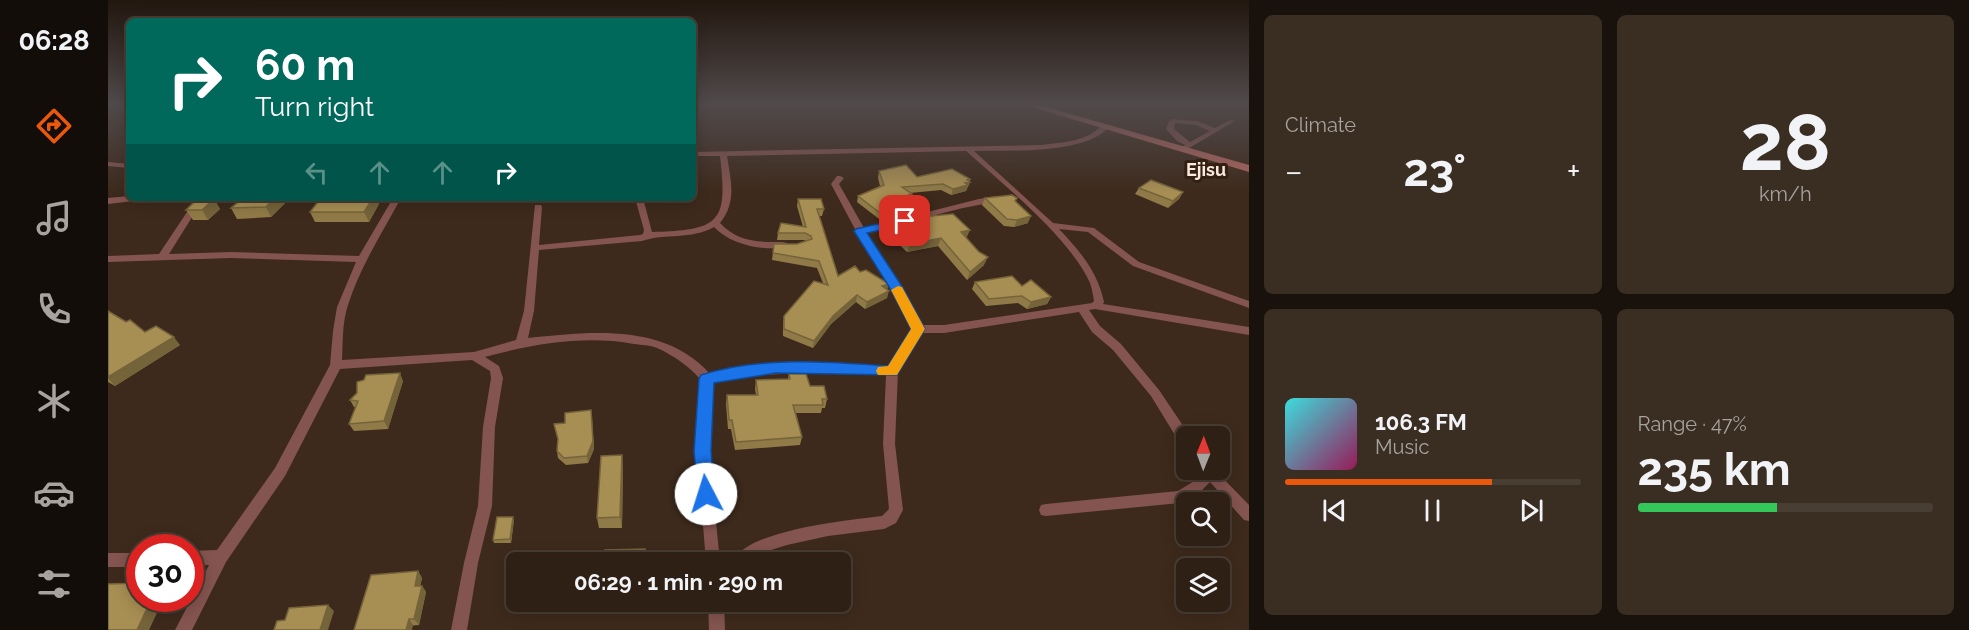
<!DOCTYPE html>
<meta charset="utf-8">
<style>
:root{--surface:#2e2015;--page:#3a2d22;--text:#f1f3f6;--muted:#a7a3a0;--line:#493e34;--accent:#ea580c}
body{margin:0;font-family:Raleway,sans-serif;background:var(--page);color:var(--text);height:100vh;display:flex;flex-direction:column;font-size:22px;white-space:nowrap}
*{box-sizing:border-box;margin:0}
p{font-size:20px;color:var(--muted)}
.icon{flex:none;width:33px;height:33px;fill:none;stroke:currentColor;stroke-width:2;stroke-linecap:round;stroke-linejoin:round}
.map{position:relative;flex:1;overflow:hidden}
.drawer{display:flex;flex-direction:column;gap:15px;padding:15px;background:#19120c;width:720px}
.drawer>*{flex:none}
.guide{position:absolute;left:18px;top:18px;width:570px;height:183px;border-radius:9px;box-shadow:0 3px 15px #0003,0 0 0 2px var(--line);background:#00695c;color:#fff;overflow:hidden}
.needle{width:39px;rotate:1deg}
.fabs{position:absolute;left:1068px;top:426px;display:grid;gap:12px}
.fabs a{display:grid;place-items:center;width:54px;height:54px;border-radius:9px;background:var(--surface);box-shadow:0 3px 15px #0003,0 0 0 2px var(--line);font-size:30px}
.speed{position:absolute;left:18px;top:534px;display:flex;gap:12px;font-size:30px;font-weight:700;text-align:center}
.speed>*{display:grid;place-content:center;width:78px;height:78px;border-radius:50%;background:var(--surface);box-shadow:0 3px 15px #0003,0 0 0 2px var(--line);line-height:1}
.speed .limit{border:9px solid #d22;background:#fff;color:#111}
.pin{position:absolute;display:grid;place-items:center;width:51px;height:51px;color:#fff;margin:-26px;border-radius:12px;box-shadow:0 3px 9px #0006}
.me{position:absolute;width:66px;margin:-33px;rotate:355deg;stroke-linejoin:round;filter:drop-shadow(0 0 4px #0008)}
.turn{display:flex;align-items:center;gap:21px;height:126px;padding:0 30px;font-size:27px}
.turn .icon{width:78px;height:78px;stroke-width:2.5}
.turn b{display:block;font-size:42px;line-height:51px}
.lanes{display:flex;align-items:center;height:57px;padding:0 30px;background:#0003;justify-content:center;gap:30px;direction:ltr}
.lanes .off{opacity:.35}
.big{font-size:45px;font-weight:700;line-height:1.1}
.drawer .widget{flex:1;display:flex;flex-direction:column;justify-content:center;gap:9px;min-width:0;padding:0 21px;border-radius:9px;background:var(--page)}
.drawer .dial{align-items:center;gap:0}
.dial b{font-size:78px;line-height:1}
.song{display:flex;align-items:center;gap:18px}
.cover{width:72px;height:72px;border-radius:9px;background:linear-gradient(135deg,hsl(180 70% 55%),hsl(330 70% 35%))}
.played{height:6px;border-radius:3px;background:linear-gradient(90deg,var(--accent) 70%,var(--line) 70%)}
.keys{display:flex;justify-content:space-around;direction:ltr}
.heat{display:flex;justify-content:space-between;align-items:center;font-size:33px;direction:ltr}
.charge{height:9px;border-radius:4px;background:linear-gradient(90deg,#34c759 47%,var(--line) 0)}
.drawer .tiles{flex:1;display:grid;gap:15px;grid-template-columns:repeat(2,1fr)}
.trip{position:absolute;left:398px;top:552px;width:345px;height:60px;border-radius:9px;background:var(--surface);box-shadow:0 3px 15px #0003,0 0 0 2px var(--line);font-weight:700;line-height:60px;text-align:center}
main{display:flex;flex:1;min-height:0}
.dock{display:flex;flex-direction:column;width:108px;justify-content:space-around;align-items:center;background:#120d08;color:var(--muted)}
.dock .icon{width:42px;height:42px}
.dock .on{color:var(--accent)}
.dock b{font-size:27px;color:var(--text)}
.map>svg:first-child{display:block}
</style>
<main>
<nav class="dock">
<b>06:28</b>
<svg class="icon on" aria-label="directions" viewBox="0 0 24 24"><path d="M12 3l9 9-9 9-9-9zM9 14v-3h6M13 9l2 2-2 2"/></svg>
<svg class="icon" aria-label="music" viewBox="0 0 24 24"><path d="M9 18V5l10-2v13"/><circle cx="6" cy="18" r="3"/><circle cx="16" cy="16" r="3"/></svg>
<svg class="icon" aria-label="phone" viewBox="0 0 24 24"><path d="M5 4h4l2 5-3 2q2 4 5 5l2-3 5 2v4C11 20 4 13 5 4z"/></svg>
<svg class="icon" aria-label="climate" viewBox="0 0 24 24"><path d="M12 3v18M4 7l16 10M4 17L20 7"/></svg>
<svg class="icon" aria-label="car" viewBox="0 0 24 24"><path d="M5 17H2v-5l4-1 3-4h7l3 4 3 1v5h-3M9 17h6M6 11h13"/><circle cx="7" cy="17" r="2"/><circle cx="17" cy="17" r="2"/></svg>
<svg class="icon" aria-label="filters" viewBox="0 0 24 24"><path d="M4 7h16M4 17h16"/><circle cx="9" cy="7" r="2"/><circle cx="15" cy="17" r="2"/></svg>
</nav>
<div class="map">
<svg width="1141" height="630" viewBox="0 0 1141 630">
<rect width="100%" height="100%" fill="#3d2a1c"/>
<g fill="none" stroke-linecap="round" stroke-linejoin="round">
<!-- minor -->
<path fill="#845450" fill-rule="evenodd" d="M1064 119 1089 121 1107 128 1122 120 1127 121 1076 151 1072 149 1077 145 1069 141 1058 129 1061 121ZM1067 123 1088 125 1102 131 1082 142 1066 129Z
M995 124 1002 126C978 155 902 150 866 151L945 223 986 228 1031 262 1141 301V308L1025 266 980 232 951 229C971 250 990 272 996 302L995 304 1141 327V335L987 309 981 310 992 326 1013 344 1051 390 1082 436H1078V446L1073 445 1043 396 1005 350 984 332 971 312 836 333H813L790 371 787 444 795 510 788 523 776 529 720 536 679 545 663 550 643 562H625C636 530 743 520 774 516L781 509 775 444 778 375C720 372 662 371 605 382L601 451 612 562H598L589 451 593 380C582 367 565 355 549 348 542 345 534 345 526 344 477 335 424 344 377 357L391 366 395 378 387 427 384 506 370 563 359 630H343L356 563 370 506 375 427 383 378 382 371 364 360 232 369 177 476 118 562 84 630H67L101 565H82V551L109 550 167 468 222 365 225 331 229 307 248 262 123 258 0 262V256L51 254 83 206 85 198H93L91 206 61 254 123 252 251 256 285 198H293C274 233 252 267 240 305 234 323 235 342 234 360L366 352 408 340 416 311 427 205H433L434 207 431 245 532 235 535 234 536 230 527 198H535L544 232C612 230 620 223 612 156H585V152L933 145C955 142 980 142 995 124ZM858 151C896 185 961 237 982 283 984 289 985 295 986 301L984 303 836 325H813L759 232 855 208 891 201 892 199 888 196 871 199 756 228 731 184 736 178 732 176H729L723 184 748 231 805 329 781 367C720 363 661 363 602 374 556 322 481 332 420 338L426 311 431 250 534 241C557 233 583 240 606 227 624 246 656 251 681 247L683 245C677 241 671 242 665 242 644 242 627 239 612 223 629 202 623 181 619 156Z
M0 162 21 164V168L0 166Z
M21 196V198H30L26 201 0 204V198Z
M1093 470H1107L1141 505V521L1136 520 1102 482 1093 491 1072 503 938 516 933 515 931 510 933 505 938 504 1070 491 1083 483 1094 473Z
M0 553H32V567H0Z
M600 602H616L617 630H601Z"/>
<!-- secondary -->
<path fill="#b26762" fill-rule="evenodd" d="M917 105H931L1141 165V172Z"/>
</g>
<!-- wall -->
<path fill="#907a47" d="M771 171 809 177 862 179V182L858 191 843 195 833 190 802 193V201L781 207 786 220 775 222 749 202 750 196 772 186 770 178Z
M1031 188 1075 192 1071 199 1060 208 1027 194Z
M135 198H174L177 203 163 217 129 219 123 208Z
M877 198 908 201 920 223 906 227 896 226 874 205Z
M106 199 112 209 100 220H85L78 210Z
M690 199 716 209 714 216H711L730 276 752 272 780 290 779 298 757 309 748 302 723 324 705 348 675 336V323L676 316 715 283 709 268 664 260 666 244H689L698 241 696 240H669L670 233 695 227 689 206Z
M271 204 261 222H207L202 212Z
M780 224 859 238 876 265 859 280 830 246 799 252 778 232Z
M867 282 914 286 943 297 939 304 919 309 910 303 878 306 864 289Z
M0 311 37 332 72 345 7 386 0 382Z
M681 374 702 386 719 399 717 408H714L713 413H688L694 437 692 445 627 450 623 429H620L618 404 619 395H648L647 389 648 380 680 379Z
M295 381 280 429 246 431 241 424 248 407H246L242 400Z
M484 417 486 449 480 463 458 465 450 458 449 451 457 423Z
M515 466 514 528H491L489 518Z
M406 520 403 543H386L385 540Z
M310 571 314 578 312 586H314L318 592 311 625 246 630Z
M443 602H478L477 606 444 607Z"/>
<!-- shaded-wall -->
<path fill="#75633a" d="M862 179 858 191 843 195 845 189 859 180Z
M1075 192 1071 199 1060 208 1065 201Z
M804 194 802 201 773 209 775 203Z
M166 198H174L177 203 163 217 158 207Z
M265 198H269L271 204 261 222 256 212Z
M106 199 112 209 100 220 94 210Z
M788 213 786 220 775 222 776 216Z
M923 216 920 223 906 227 909 220Z
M862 230 858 239 853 232Z
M833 238 830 246 799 252 802 244Z
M880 257 876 265 859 280 862 272Z
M781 284 779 291 774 286Z
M781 291 779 298 757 309 759 302Z
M749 295 748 302 723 324 705 348 706 341 725 316Z
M943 297 939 304 919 309 923 302Z
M66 337 72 345 7 386 0 378V377Z
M292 373 295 381 280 429 276 421Z
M483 410 486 449 480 463 479 456Z
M514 455 515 466 514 528 512 517Z
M405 517 406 520 403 543 402 539Z
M310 571 314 578 311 593 307 586Z
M314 586 318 592 311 625 306 619Z
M44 598H56L41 630H29Z
M220 605 226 611 220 630H212Z
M301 619 305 625 304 630H298Z"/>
<!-- building -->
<path fill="#a78e53" stroke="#75633a" stroke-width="1.5" d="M798 165 809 177 844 169 862 179 859 180 862 182 857 183 860 185 845 189 835 184 794 187 804 194 775 203 788 213 776 216 750 196 776 185 771 171Z
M1043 180 1075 192 1065 201 1031 188Z
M904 195 909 198 907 201 923 216 909 220 899 219 877 198Z
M90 198 106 199 94 210H78Z
M135 198H166L158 207 123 208Z
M213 198H265L256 212H202Z
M690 199H713L716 209H709L730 276 747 266 752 272 758 270 781 284 774 286 781 291 759 302 749 295 725 316 706 341 676 329V316L706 281 720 285 711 261 665 253 666 244H689L704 239 703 236 697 233H670L673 223 698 227Z
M845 214 862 230 853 232 871 252 880 257 862 272 833 238 802 244 780 224 801 218Z
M904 276 914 286 923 280 943 297 923 302 914 296 881 299 867 282Z
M0 311 18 322 22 320 37 332 48 326 66 337 0 377Z
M292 373 276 421 241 424 250 401 242 400 249 393V382L256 380 258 375Z
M681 374H698L702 386H716L719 399H714L715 405H685L694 437 628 442 624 420H621L619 395H650L648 380 682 379Z
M483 410 485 441 479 456 456 458 449 451 450 439 446 424 457 423V413Z
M514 455 512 517 489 518 493 456Z
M389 517H405L402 539 385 540Z
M537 549V562H496L497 550Z
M479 560V562H436V561Z
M310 571 307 586H314L306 619H301L298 630H246L263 575Z
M32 583V598H44L29 630H0V584Z
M220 605 212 630H166L169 621 177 620 181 608Z"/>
<!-- sky -->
<linearGradient id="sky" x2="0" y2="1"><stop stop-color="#22170f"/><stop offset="0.54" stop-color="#514a4b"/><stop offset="1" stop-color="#514a4b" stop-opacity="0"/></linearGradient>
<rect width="1141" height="193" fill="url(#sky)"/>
<!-- route -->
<path fill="#1a73e8" stroke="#114b97" stroke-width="1.5" d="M797 218 803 221 801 224 759 233 795 288 817 329 789 375 668 373 606 383 603 451 607 494 605 499 598 502 592 499 590 494 586 451 591 379 593 375C652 356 719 362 780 366L803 329 782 288 746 231 748 229Z"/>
<!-- slow -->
<path fill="#f59e0b" d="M790 286 794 287 817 329 789 375H770L768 371 770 367 780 366 803 329 783 290Z"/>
<g text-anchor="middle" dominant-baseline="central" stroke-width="6" stroke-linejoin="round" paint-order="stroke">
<!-- far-district labels -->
<g font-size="18" font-weight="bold" fill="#f7eae1" stroke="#332012">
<text x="1098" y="169">Ejisu</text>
</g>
</g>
</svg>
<div class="fabs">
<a><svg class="needle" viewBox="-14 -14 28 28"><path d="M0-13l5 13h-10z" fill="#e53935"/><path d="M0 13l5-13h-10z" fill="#a7a3a0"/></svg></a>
<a><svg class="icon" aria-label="search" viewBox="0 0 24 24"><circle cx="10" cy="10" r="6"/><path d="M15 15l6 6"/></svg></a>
<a><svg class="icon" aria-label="layers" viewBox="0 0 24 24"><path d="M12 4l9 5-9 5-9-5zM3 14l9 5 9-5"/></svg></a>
</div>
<div class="speed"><div class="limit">30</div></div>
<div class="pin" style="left:797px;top:221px;background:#d93025"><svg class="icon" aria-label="arrive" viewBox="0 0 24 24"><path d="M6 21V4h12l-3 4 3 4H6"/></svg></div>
<svg class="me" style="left:598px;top:494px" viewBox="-20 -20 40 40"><circle r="19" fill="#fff"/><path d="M0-13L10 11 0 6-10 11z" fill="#1a73e8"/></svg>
<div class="trip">06:29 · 1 min · 290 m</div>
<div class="guide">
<div class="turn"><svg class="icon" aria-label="right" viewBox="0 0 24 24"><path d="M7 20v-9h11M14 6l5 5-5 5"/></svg><div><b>60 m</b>Turn right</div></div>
<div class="lanes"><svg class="icon off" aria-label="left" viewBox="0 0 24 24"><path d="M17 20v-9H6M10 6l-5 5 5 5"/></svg><svg class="icon off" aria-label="ahead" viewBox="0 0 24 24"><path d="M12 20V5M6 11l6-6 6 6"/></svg><svg class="icon off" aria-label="ahead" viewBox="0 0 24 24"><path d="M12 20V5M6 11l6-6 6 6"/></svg><svg class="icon" aria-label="right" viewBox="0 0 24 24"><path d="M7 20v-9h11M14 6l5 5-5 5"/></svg></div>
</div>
</div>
<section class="drawer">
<div class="tiles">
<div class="widget"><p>Climate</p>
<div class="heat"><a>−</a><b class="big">23°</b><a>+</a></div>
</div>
<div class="widget dial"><b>28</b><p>km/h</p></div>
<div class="widget">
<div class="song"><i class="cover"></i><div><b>106.3 FM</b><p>Music</p></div></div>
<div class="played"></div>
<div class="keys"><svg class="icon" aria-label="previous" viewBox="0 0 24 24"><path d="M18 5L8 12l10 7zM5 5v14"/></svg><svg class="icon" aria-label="pause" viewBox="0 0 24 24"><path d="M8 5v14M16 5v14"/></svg><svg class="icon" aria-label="next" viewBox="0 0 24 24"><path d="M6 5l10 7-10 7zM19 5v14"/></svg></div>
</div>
<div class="widget"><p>Range · 47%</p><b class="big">235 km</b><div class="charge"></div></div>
</div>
</section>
</main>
